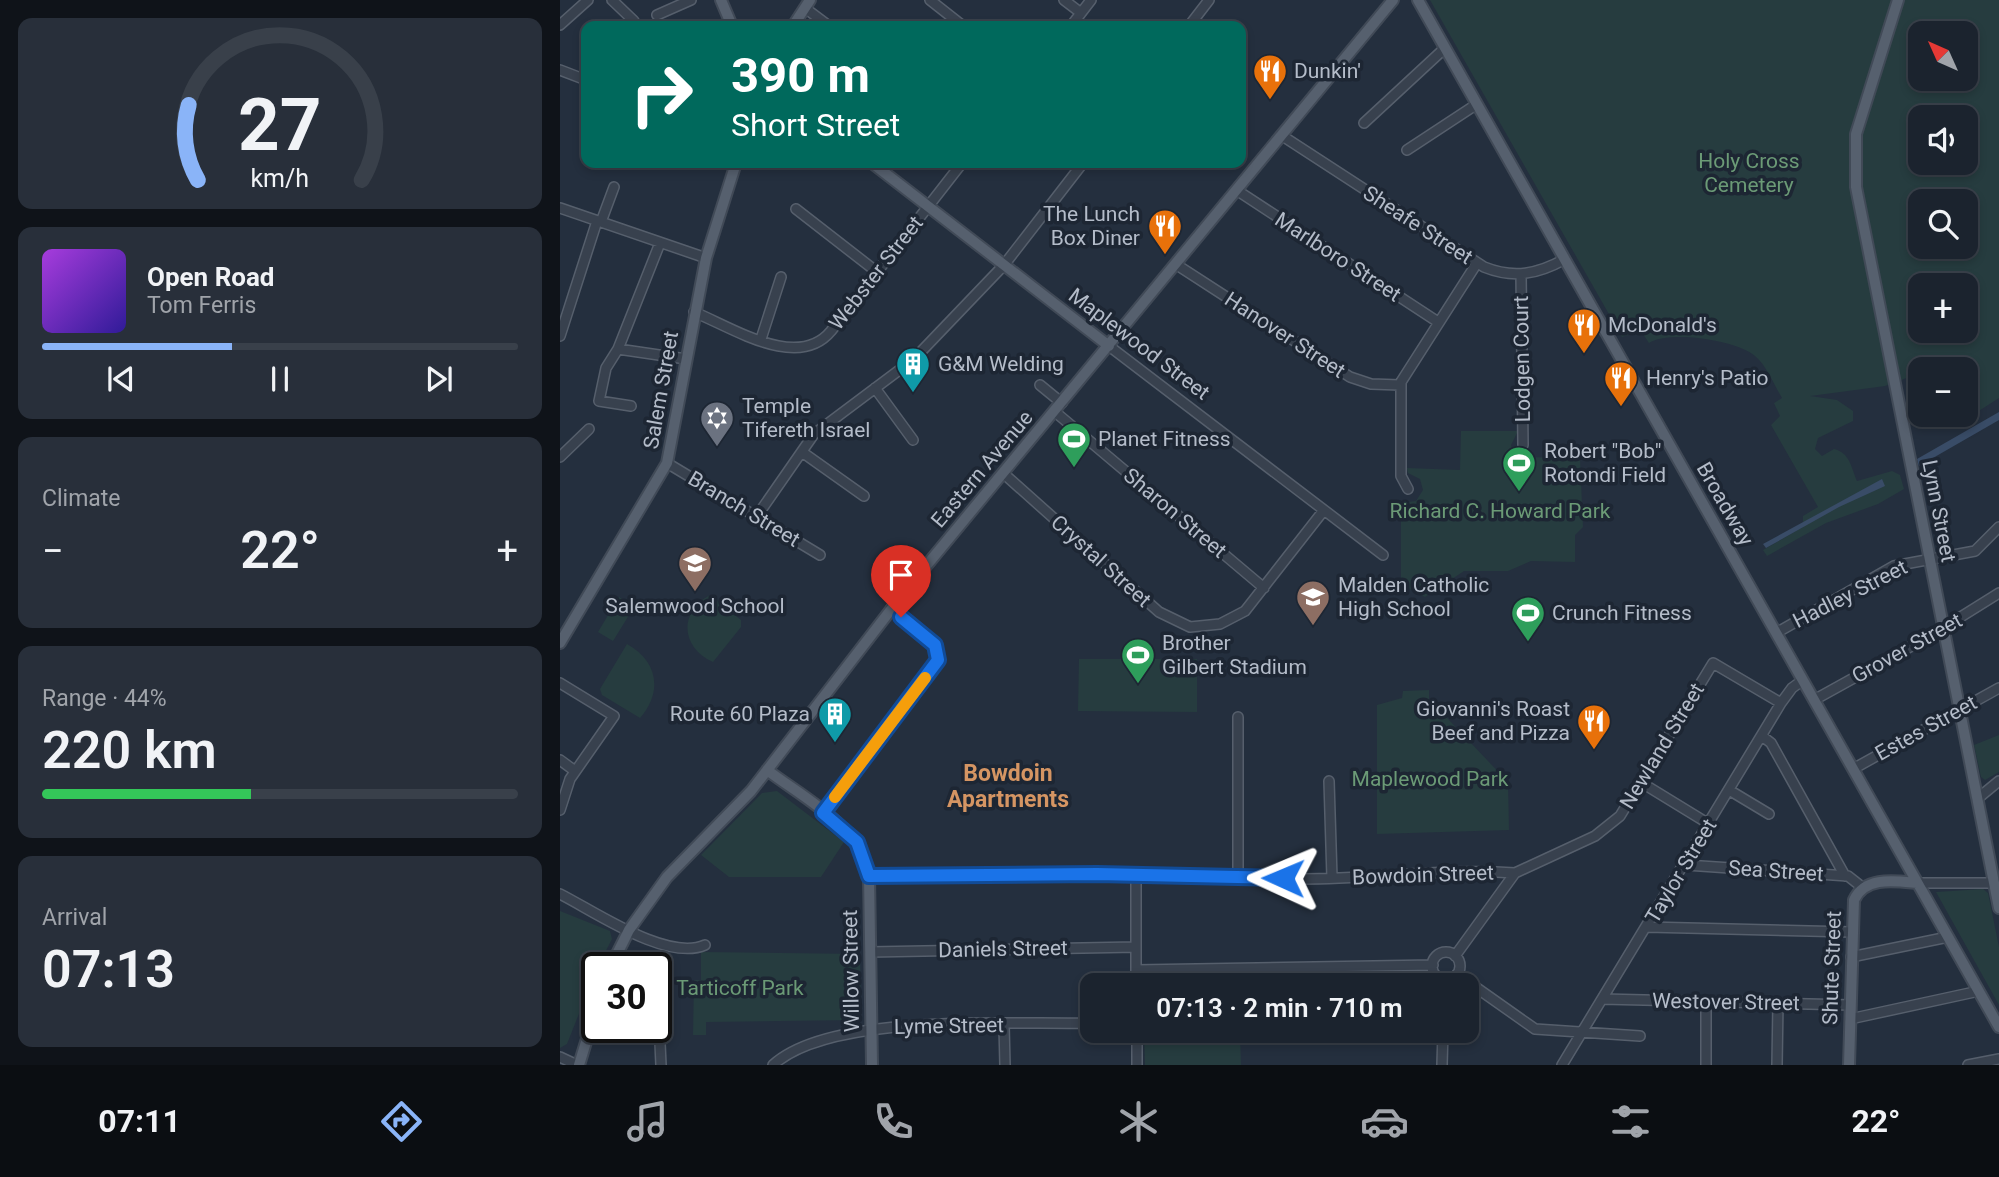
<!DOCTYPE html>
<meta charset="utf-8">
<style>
:root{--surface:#1b232e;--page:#282f3a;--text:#f1f3f6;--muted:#a0a4aa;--line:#39404a;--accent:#8ab4f8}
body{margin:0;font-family:Roboto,sans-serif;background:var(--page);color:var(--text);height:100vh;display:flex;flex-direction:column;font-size:26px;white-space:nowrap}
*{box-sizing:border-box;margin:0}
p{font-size:23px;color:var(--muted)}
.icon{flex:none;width:38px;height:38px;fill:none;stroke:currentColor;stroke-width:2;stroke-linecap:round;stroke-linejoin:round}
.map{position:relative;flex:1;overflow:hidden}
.sheet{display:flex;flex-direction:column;gap:18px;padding:18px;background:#0f1319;width:560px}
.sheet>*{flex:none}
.top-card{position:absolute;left:21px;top:21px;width:665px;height:147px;border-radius:14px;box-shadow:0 4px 10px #0003,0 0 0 2px var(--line);background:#00695c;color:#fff;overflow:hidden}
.needle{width:46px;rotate:315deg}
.buttons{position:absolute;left:1348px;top:21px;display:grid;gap:14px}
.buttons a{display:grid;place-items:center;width:70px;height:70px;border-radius:14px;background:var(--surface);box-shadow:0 4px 10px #0003,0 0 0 2px var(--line);font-size:35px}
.speed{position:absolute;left:21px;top:952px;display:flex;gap:14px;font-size:35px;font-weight:700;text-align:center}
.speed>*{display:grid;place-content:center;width:91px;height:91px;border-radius:50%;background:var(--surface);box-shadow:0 4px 10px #0003,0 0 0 2px var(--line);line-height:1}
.speed .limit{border:4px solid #111;border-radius:10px;background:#fff;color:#111}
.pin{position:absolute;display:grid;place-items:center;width:60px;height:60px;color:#fff;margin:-72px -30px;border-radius:50% 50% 50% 0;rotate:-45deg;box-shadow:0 0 7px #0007}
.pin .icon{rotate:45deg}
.me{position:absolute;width:77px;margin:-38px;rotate:271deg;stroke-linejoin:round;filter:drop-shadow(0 0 5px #0008)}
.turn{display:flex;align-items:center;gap:24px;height:147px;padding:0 35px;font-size:32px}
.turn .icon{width:91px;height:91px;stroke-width:2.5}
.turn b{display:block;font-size:49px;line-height:60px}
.big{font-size:52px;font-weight:600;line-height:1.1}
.sheet .tile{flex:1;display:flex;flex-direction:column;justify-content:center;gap:10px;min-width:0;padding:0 24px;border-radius:14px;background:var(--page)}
.sheet .dial{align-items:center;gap:0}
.dial svg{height:182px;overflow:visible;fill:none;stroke:var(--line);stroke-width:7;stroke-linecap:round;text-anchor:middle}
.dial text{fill:var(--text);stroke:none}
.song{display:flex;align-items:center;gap:21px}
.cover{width:84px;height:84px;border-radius:10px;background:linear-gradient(135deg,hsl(280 70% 55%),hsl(250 70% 35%))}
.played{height:7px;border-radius:4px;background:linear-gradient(90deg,var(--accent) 40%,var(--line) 40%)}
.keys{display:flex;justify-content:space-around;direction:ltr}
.heat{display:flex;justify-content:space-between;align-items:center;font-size:38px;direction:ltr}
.charge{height:10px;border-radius:5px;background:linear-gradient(90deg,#34c759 44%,var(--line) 0)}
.trip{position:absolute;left:520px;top:973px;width:399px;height:70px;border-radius:14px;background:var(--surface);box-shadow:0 4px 10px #0003,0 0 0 2px var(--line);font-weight:600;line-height:70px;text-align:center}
.menu{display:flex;height:112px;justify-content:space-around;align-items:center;background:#0b0e12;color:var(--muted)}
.menu .icon{width:49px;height:49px}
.menu .on{color:var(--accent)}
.menu b{font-size:32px;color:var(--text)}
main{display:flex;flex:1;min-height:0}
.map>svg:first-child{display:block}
</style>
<main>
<section class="sheet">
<div class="tile dial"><svg viewBox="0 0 100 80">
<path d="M14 69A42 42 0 1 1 86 69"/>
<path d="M14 69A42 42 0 0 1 10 36" stroke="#8ab4f8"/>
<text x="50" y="56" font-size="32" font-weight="700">27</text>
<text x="50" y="72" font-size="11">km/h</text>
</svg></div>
<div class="tile">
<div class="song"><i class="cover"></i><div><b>Open Road</b><p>Tom Ferris</p></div></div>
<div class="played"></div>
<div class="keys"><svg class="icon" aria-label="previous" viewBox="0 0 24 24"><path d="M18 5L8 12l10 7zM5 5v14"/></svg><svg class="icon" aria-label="pause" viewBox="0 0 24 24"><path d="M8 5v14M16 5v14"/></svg><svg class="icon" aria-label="next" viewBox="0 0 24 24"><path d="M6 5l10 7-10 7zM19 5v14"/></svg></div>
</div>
<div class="tile"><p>Climate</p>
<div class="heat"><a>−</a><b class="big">22°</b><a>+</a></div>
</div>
<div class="tile"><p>Range · 44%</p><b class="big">220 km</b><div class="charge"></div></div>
<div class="tile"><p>Arrival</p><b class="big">07:13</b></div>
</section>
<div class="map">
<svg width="1439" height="1065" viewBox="0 0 1439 1065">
<rect width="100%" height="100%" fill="#242f3e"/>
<!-- green -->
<path fill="#263c3f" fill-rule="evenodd" d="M870 0H1439V398L1411 416 1405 403V369H1390L1388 365 1360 369V373L1325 386 1250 396 1277 400 1293 411V421L1258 438 1255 449 1262 456 1274 449C1290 453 1291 467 1297 481L1332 471 1340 475 1344 489 1318 504 1266 523 1207 556 1203 550 1243 527V516L1258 507 1211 425 1220 416 1214 403 1222 398C1214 385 1207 366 1195 356 1177 340 1109 330 1089 343L1081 331 1062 337ZM1360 33H1405V79H1360ZM1360 117H1405V163H1360ZM1360 201H1405V247H1360ZM1360 285H1405V331H1360Z
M901 431H958L951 445 953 453 960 457 1020 458 1023 527 1015 535V562L971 561 948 571H904L865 597 841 584V503L856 501 863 490 860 479 848 473 847 468 900 470Z
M150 595 181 620V627L153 662C121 648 118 612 150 595Z
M59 597 77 608 74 613 71 612 53 641 38 632Z
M67 644C98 661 103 692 80 718L42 695 40 689Z
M519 659H637V712L518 711Z
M869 690V699L948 782 949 830 817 834V705L842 698 843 691Z
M1439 735V772L1425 780 1421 777 1414 745Z
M217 791 284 842 261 877H169L141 855 202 793Z
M1423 889 1428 893 1439 947V1005L1376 892Z
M0 911 50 931 52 939 37 968 7 1044 0 1048Z
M141 952 300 954 301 1015 296 1020 146 1022V1035H133L134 980H141Z
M584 1031H680L681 1065H585Z"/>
<!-- water -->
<path fill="#394c67" d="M1439 412V420L1359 466 1357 459Z
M1322 479 1325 486 1279 507 1206 548 1203 544Z"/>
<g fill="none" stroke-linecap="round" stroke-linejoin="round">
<!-- minor casing -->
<g stroke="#565f6c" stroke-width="12">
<path id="minor" d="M52 0 74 21
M370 0 403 26
M504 0 521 13
M245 8 269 26
M97 15 131 0
M0 25 28 0
M511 26 531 0
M629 26 649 0
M0 70 26 80
M804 123 885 48
M721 135 924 267C954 279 978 274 1005 259
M847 150 917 104
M678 191 878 322
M0 208 146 258
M236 209 317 272
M41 222 54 187
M617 265 790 377 811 384 840 385
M961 274 963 445
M134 312C173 328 238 371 271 331L402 163
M0 336 37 221
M201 339 221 277
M549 346 823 555
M58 349 100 243
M480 385 502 403
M315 388 353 440
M71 406 39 401 46 368 58 349 126 359
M494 411 704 588
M242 452 304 496
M0 457 29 429
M107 463 260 555
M443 473 599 612 630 627 660 624 685 611 764 510
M848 489 841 476V382L917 263
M197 516 254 434 354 359 444 265 523 163
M1216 633 1334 566 1415 551 1439 527
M0 683 54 716 10 779 0 810
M1254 700 1375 633 1439 593
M678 717V878
M1202 736 1211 743 1285 876
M0 760 15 771
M1293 769 1439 688
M769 781 772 878
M1082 783 1149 824
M1169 790 1209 814
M1417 799 1439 781
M263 813 378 660 375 645 331 608
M1126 865 1288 876 1302 887
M309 876C454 870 599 878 743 879 814 879 885 868 955 873
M576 876V985
M1357 883H1437
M0 894C34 911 107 962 145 945
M1087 927 1291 932
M310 952 576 947
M872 966a14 14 0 1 1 28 0a14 14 0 1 1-28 0Z
M895 956 955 873 1035 836 1060 816 1153 663 1221 703
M1291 957 1388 937
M576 970 873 965
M897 974 975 1029 1080 1036
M1042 999 1290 1005
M1290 1019 1419 991
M99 1021 101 1065
M444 1025 445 1065
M577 1031V1065
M0 1057 17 1065
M213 1065C271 1012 452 1025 532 1023
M882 1065 883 1031
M1002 1065 1221 703 1232 688 1243 680
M1146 1065V1002
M1217 1065 1218 1003
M1408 1065 1439 1059"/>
</g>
<!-- major casing -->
<g stroke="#414a57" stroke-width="14">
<path id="major" d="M161 0 172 26
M858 0 1439 1027
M1338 0 1296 134V187L1439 908
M233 26 250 0
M312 163 549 346
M0 643 107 463 146 258 176 163
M207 770C245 799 299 825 309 876L312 1065
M50 968 69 930 107 877 191 791 343 594 833 0
M19 1065 37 1006
M1289 1065 1294 900C1305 876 1335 881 1357 883"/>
</g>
<!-- minor -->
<use href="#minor" stroke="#38414e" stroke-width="9"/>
<!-- major -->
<use href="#major" stroke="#56606e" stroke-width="10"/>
</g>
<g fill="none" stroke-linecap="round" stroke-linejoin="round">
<!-- route casing -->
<g stroke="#114b97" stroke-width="18">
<path id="route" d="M341 617 375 645 378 660 263 813 297 842 309 876 537 874 723 878"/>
</g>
<!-- route -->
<use href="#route" stroke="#1a73e8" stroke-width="12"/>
<!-- slow -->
<path stroke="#f59e0b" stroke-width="12" d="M275 797 365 678"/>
</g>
<!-- icons -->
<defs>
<g id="restaurant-pin" transform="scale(1.75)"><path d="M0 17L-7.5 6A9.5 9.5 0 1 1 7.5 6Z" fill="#e8710a" stroke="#1d2633"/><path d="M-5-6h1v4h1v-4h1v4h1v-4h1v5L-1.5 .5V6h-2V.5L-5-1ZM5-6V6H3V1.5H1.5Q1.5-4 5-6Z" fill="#fff"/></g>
<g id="building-pin" transform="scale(1.75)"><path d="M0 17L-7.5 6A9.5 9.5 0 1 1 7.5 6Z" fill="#0f9aa8" stroke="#1d2633"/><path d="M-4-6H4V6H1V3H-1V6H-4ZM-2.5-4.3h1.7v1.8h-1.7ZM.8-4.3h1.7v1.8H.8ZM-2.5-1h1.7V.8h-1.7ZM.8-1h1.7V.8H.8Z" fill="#fff"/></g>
<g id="synagogue-pin" transform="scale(1.75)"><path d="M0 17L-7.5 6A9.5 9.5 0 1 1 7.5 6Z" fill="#6b7280" stroke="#1d2633"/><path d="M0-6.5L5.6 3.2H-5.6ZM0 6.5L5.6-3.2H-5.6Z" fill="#fff"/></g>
<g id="stadium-pin" transform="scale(1.75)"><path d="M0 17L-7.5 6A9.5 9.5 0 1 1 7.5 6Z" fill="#2e9e5b" stroke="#1d2633"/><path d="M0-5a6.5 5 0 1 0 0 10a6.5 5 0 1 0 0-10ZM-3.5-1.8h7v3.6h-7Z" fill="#fff"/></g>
<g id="school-pin" transform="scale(1.75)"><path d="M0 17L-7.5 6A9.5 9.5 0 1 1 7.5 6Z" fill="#8d6e63" stroke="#1d2633"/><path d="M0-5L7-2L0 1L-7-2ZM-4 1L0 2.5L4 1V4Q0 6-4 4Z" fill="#fff"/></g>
</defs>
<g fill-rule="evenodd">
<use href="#restaurant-pin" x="710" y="71"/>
<use href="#restaurant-pin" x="605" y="226"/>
<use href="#restaurant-pin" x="1024" y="325"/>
<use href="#building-pin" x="353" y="364"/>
<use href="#restaurant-pin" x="1061" y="378"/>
<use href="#synagogue-pin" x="157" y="418"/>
<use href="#stadium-pin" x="514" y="439"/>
<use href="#stadium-pin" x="959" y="463"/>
<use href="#school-pin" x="135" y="563"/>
<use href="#school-pin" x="753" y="597"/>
<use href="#stadium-pin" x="968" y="613"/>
<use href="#stadium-pin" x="578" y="655"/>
<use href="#building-pin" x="275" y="714"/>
<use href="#restaurant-pin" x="1034" y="721"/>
</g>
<g text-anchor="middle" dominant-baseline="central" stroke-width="7" stroke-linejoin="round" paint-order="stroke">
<!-- poi labels -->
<g font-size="21" fill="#b4bcc9" stroke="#1d2633" text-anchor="start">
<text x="734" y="71">Dunkin'</text>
<text x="580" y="214" text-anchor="end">The Lunch<tspan x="580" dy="24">Box Diner</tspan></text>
<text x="1048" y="325">McDonald's</text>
<text x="378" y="364">G&amp;M Welding</text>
<text x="1086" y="378">Henry's Patio</text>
<text x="182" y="406">Temple<tspan x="182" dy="24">Tifereth Israel</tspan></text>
<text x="538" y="439">Planet Fitness</text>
<text x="984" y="451">Robert "Bob"<tspan x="984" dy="24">Rotondi Field</tspan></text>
<text x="778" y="585">Malden Catholic<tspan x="778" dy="24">High School</tspan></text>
<text x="135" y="606" text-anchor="middle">Salemwood School</text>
<text x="992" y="613">Crunch Fitness</text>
<text x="602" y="643">Brother<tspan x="602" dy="24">Gilbert Stadium</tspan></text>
<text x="1010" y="709" text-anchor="end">Giovanni's Roast<tspan x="1010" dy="24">Beef and Pizza</tspan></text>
<text x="250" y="714" text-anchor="end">Route 60 Plaza</text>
</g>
<!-- park labels -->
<g font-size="21" fill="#6b9a76" stroke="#1d2633">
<text x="1189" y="161">Holy Cross<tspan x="1189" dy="24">Cemetery</tspan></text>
<text x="940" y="511">Richard C. Howard Park</text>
<text x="870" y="779">Maplewood Park</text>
<text x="180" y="988">Tarticoff Park</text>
</g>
<!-- street labels -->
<g font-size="21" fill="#b4bcc9" stroke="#1d2633">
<text transform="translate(858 225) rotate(33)">Sheafe Street</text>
<text transform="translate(778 257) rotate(33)">Marlboro Street</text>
<text transform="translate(316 273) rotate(-52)">Webster Street</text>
<text transform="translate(725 335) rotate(33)">Hanover Street</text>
<text transform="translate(579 344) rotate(37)">Maplewood Street</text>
<text transform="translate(962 359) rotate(-91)">Lodgen Court</text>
<text transform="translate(101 390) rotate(-80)">Salem Street</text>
<text transform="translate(422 469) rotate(-50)">Eastern Avenue</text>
<text transform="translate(1165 504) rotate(60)">Broadway</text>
<text transform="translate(184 509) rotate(31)">Branch Street</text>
<text transform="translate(1379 511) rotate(79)">Lynn Street</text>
<text transform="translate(615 513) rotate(40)">Sharon Street</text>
<text transform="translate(541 561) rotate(42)">Crystal Street</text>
<text transform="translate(1290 594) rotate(-27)">Hadley Street</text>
<text transform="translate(1347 648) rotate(-29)">Grover Street</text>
<text transform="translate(1366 728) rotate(-29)">Estes Street</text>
<text transform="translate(1102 746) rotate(-59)">Newland Street</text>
<text transform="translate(1121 871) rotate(-59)">Taylor Street</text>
<text transform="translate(1216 871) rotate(4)">Sea Street</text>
<text transform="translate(863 875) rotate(-2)">Bowdoin Street</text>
<text transform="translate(443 949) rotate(-1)">Daniels Street</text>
<text transform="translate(1272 968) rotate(-88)">Shute Street</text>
<text transform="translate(291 971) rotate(-91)">Willow Street</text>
<text transform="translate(1166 1002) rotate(1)">Westover Street</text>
<text transform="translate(389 1026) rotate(-1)">Lyme Street</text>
</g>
<!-- neighbourhood labels -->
<g font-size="23" font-weight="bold" fill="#d59563" stroke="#1d2633">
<text x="448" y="773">Bowdoin<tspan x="448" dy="26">Apartments</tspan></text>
</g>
</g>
</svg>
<div class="buttons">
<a><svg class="needle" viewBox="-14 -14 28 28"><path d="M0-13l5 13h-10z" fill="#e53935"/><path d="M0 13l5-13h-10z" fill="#a0a4aa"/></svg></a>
<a><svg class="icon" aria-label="sound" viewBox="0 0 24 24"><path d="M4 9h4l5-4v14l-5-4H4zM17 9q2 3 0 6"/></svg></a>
<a><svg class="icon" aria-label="search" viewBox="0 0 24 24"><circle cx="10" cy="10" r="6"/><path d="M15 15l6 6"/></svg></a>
<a>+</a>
<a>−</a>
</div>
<div class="speed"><div class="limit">30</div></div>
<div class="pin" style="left:341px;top:617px;background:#d93025"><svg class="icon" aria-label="arrive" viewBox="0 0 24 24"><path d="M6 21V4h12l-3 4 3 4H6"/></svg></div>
<svg class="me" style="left:723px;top:878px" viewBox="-20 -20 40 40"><path d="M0-17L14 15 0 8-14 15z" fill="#1a73e8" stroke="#fff" stroke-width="4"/></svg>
<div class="trip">07:13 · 2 min · 710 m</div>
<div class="top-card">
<div class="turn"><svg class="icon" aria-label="right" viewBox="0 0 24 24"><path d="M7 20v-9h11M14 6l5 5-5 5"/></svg><div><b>390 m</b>Short Street</div></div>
</div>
</div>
</main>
<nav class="menu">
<b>07:11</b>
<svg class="icon on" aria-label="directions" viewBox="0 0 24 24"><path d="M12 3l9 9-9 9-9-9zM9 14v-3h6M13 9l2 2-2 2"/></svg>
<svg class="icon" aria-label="music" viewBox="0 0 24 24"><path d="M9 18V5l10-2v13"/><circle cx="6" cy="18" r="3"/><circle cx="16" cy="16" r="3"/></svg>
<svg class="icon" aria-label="phone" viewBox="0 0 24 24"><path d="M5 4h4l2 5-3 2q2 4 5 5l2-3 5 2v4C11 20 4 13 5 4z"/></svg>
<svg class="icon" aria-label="climate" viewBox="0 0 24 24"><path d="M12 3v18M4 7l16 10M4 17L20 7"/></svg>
<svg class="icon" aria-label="car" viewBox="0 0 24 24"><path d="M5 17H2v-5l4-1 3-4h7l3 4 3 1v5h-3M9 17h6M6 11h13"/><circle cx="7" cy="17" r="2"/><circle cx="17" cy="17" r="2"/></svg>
<svg class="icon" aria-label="filters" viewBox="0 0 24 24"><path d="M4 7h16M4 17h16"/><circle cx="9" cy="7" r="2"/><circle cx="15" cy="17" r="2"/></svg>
<b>22°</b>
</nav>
